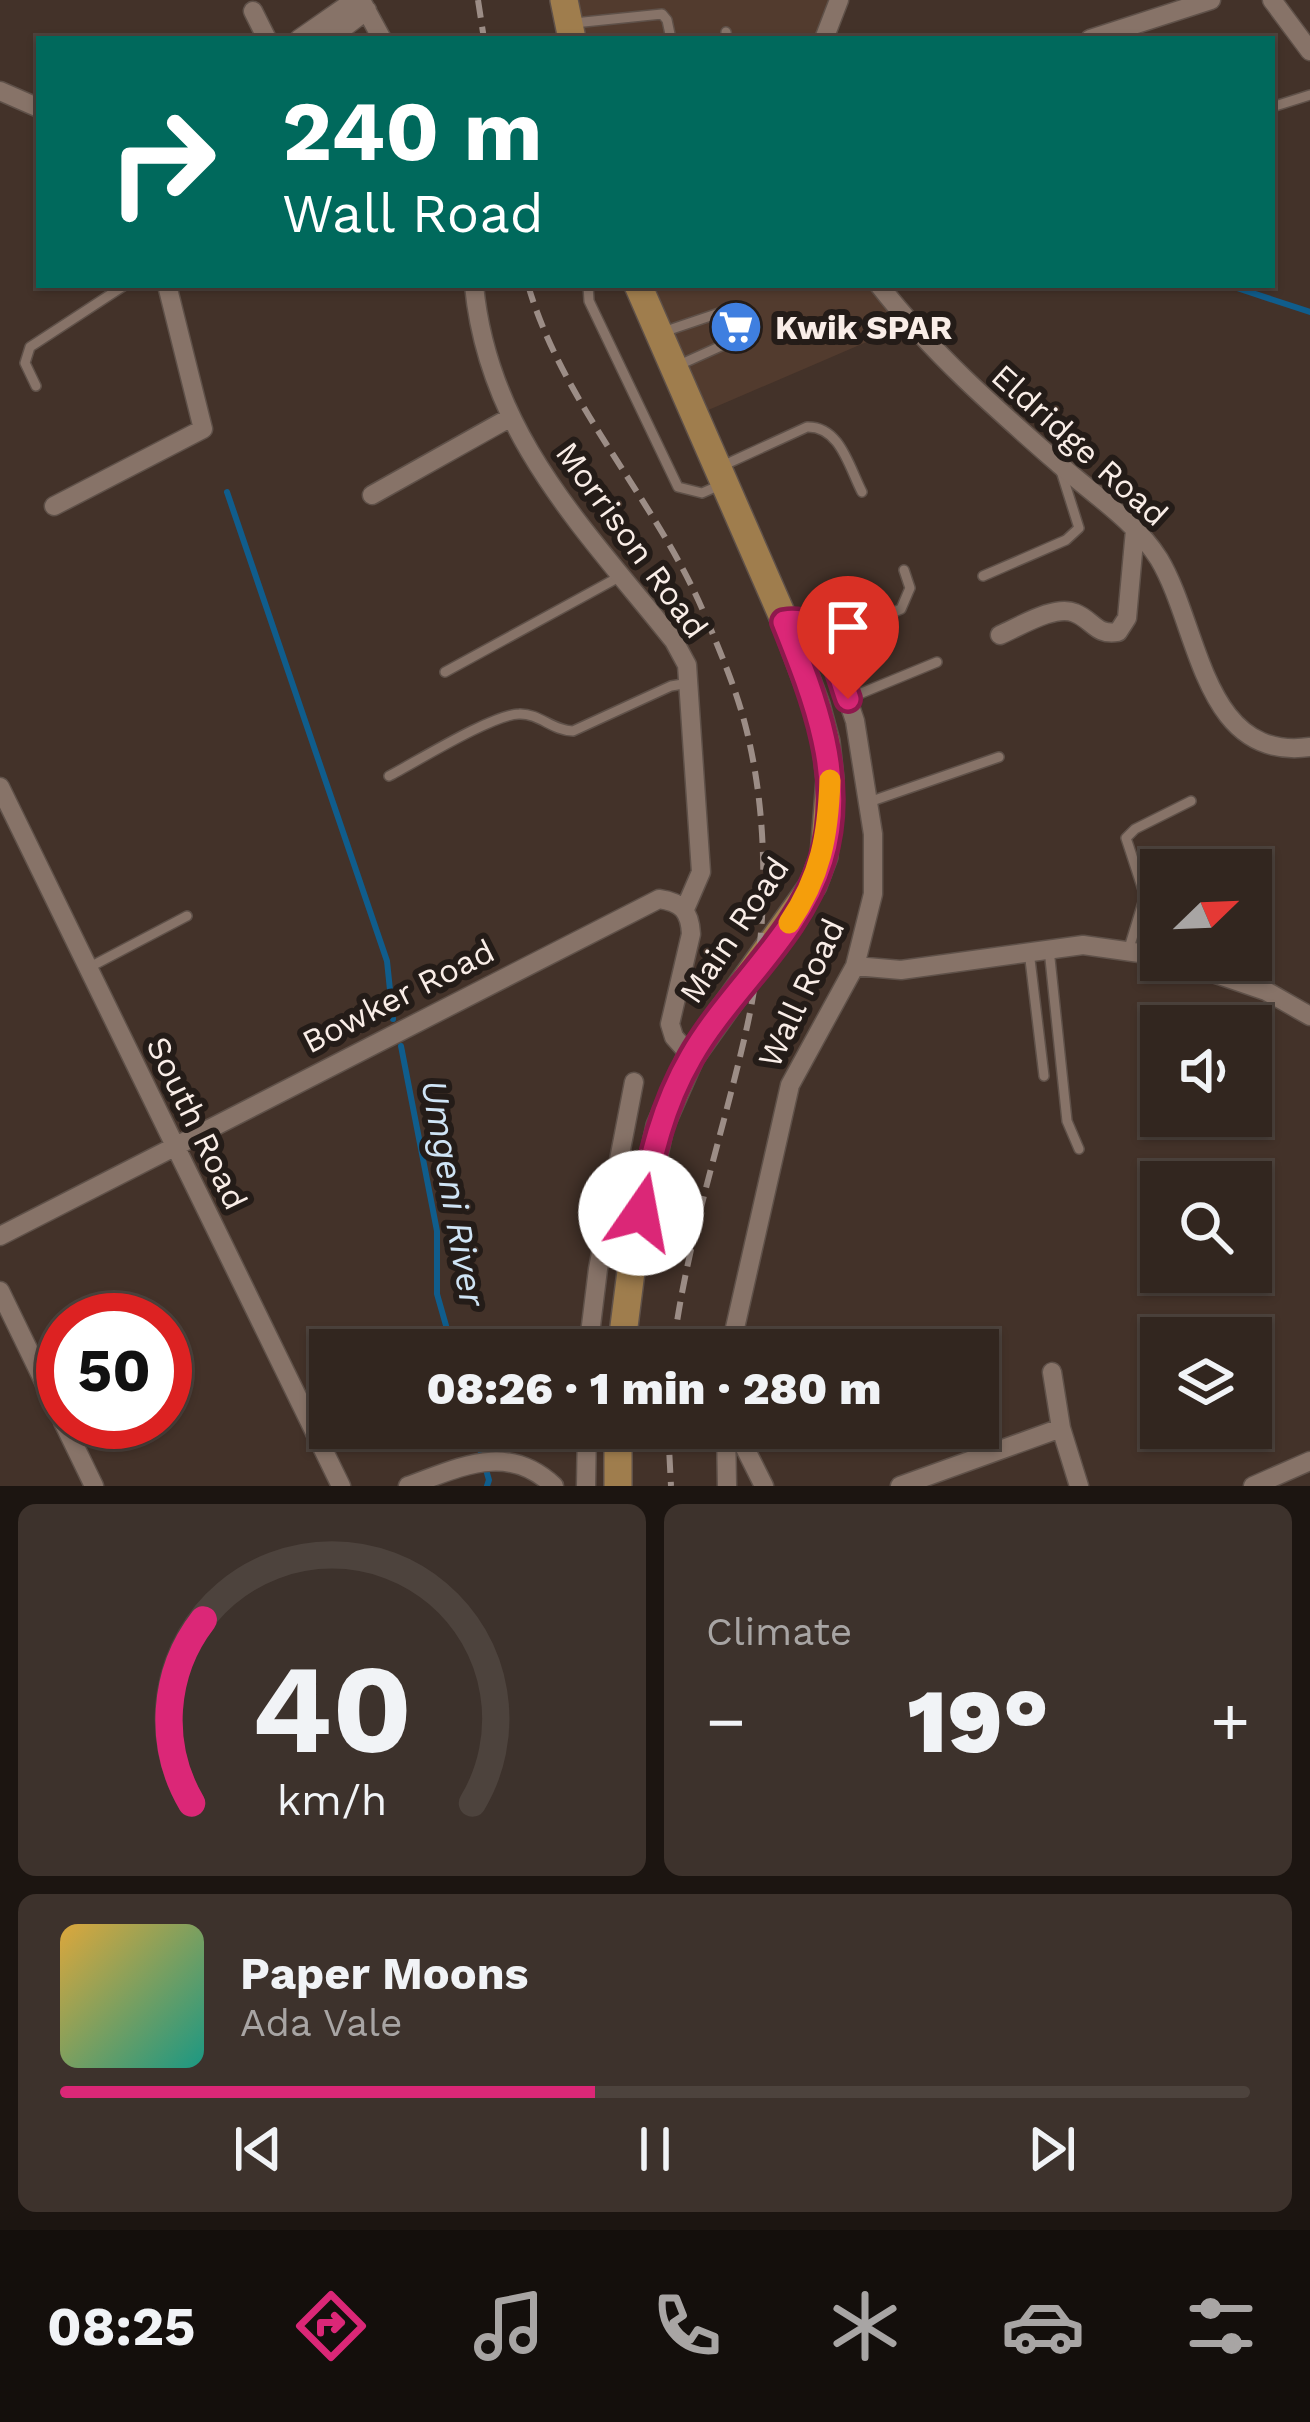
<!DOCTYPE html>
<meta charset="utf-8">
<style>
:root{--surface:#32261f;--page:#3d322c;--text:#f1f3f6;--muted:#a8a5a4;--line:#4d433d;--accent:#db2777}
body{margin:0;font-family:"Work Sans",sans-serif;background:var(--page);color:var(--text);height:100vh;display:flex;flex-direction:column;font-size:45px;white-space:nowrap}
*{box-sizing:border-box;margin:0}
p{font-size:39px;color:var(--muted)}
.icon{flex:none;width:66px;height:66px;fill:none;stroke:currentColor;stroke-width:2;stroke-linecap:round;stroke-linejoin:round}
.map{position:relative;height:1486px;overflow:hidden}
.sheet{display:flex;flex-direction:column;gap:18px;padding:18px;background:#1c1511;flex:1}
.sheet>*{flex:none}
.top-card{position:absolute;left:36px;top:36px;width:1239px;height:252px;border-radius:0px;box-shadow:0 3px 9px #0004,0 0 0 3px var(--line);background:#00695c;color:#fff;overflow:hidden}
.needle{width:78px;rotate:67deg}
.buttons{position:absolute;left:1140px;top:849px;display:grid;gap:24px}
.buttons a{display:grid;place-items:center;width:132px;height:132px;border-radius:0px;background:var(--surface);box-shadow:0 3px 9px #0004,0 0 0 3px var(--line);font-size:60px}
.speed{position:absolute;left:36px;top:1293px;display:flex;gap:24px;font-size:60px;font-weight:700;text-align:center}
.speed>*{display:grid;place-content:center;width:156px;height:156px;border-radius:50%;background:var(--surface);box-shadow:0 3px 9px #0004,0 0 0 3px var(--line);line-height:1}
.speed .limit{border:18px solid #d22;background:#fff;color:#111}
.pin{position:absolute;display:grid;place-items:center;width:102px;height:102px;color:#fff;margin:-123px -51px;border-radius:50% 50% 50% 0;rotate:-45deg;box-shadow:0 0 12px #0007}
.pin .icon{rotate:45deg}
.me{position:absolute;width:132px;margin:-66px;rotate:12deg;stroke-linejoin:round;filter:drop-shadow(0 0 9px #0008)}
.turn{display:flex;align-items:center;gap:42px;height:252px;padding:0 48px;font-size:54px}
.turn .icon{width:156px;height:156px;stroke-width:2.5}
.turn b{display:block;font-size:84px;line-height:102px}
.big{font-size:90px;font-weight:800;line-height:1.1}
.sheet .card{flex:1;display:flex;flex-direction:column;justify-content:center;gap:18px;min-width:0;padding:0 42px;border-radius:18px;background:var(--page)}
.sheet .dial{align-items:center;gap:0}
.dial svg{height:312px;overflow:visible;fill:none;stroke:var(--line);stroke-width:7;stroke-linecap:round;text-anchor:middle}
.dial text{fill:var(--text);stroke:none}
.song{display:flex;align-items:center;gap:36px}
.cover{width:144px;height:144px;border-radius:18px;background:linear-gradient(135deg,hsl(40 70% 55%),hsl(170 70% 35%))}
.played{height:12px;border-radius:6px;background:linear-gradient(90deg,var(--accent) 45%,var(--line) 45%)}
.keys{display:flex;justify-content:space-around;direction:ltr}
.heat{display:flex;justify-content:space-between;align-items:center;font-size:66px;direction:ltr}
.sheet .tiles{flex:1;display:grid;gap:18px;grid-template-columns:1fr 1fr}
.card:last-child{grid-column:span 2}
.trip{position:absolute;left:309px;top:1329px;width:690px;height:120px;border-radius:0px;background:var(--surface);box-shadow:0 3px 9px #0004,0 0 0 3px var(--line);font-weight:800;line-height:120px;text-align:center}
.tabs{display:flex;height:192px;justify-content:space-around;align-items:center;background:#140f0c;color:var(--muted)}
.tabs .icon{width:84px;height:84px}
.tabs .current{color:var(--accent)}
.tabs b{font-size:54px;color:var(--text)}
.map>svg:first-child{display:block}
</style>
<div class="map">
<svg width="1310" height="1486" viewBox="0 0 1310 1486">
<rect width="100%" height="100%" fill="#433229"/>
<!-- built -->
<path fill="#523b2e" d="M577 0H830L814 39H585Z
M654 285H872L899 328 706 411Z"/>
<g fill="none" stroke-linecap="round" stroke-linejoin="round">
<!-- stream -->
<path stroke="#105d8c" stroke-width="6" d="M1228 285 1310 312
M227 492 387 961 393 1019
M401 1046 437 1231V1294L453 1350
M474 1428 489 1480 487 1486"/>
<!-- lane casing -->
<g stroke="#5f5149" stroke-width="12">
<path id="lane" d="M574 23 662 14 667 20 671 39
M726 32 727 39
M1272 107 1310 95
M588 285 589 301 678 487 702 493 718 486
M663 332 734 308 741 311 748 326 739 338 679 365
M36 386 25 363 30 347 125 285
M722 466 807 427C840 426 849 467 862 492
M983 576 1066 540 1079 528 1061 471
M826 641 901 609 910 588 904 570
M445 672 619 577
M847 699 937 662
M389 776C416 762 493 714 519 714 539 713 553 731 573 731L671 686 689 683
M869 802 999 757
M1129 948 1145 896 1126 838 1135 829 1191 801
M1049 949 1067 1121 1079 1149
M1029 951 1044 1076
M88 968 187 916"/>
</g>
<!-- street casing -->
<g stroke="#5f5149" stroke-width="21">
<path id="street" d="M1272 0 1310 51
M363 4 382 39
M253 11 267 39
M299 39 355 0
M329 39 367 10
M824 39 839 0
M1090 39 1211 0
M0 91 39 108
M474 285C488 435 585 529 674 641L687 665 701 872 685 909
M879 285C932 353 995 408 1060 465 1093 494 1135 521 1159 559 1200 627 1202 762 1310 747
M372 495 511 417
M54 506 203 429 167 285
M1000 635C1019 627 1055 604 1075 613 1093 620 1096 636 1118 632L1127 618 1135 530
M0 787 341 1486
M1175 960 1266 991 1310 1016
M855 966 901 970 1083 945 1161 956
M0 1236 659 899C682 902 690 912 691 934L670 1024 674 1037 691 1056
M0 1291 63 1421
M588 1350 598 1269 634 1082
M730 1350 790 1085 855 966 873 894V834L855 721 835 662 818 630 798 620 785 622
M1052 1372 1061 1428 1079 1486
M63 1422 94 1486
M726 1428 727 1486
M735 1428 764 1486
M408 1486C461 1467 507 1442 554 1486
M586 1486 587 1428
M900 1486 1061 1428
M1253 1486 1310 1461"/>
</g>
<!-- secondary casing -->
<g stroke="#5f5149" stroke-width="30">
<path id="secondary" d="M564 0 572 39
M621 1350 634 1248 660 1126 691 1056 813 885 824 856 830 779 826 742 816 705 785 622 638 285
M618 1486V1428"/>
</g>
<!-- lane -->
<use href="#lane" stroke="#877368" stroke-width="9"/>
<!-- street -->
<use href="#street" stroke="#877368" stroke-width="18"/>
<!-- secondary -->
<use href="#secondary" stroke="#9f7d4d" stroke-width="27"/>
<!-- rail -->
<path stroke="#9c8d86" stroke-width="6" stroke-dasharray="18 9" stroke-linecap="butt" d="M478 0 484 39
M528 285C564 407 655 498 704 613 719 649 735 686 745 724 771 824 768 940 744 1040 720 1143 686 1245 673 1350
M668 1428 671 1486"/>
</g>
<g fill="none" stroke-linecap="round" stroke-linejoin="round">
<!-- route casing -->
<g stroke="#8e194d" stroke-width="30">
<path id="route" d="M641 1213C650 1159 663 1105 691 1057 729 990 799 936 822 860 847 779 814 697 784 622 828 615 836 666 848 699"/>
</g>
<!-- route -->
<use href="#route" stroke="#db2777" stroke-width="21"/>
<!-- slow -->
<path stroke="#f59e0b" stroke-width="21" d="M789 923C821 876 828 835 830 780"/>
</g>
<!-- icons -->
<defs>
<g id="supermarket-disc" transform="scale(2.7)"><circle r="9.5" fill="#3f7fe0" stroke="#241c18"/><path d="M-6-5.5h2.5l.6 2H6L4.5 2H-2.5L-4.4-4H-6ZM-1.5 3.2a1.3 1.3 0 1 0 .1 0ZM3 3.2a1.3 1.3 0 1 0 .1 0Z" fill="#fff"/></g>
</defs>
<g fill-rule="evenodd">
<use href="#supermarket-disc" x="736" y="327"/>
</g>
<g text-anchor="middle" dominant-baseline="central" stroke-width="12" stroke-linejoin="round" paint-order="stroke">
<!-- poi labels -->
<g font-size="33" font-weight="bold" fill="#f9ede7" stroke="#241c18" text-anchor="start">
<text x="775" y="327">Kwik SPAR</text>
</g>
<!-- street labels -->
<g font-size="33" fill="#f9ede7" stroke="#241c18">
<text transform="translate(1080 445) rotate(42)">Eldridge Road</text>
<text transform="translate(632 540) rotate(54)">Morrison Road</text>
<text transform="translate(734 930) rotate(-56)">Main Road</text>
<text transform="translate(801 993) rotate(-65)">Wall Road</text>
<text transform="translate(398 996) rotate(-27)">Bowker Road</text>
<text transform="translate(197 1123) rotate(64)">South Road</text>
</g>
<!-- water labels -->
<g font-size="36" font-style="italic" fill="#cfe4f5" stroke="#241c18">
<text transform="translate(453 1193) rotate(80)">Umgeni River</text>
</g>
</g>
</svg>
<div class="buttons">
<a><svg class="needle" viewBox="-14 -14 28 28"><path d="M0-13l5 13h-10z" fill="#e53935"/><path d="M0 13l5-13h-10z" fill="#a8a5a4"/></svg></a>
<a><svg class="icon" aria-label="sound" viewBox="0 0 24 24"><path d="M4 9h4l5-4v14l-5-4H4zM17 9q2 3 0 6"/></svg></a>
<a><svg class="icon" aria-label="search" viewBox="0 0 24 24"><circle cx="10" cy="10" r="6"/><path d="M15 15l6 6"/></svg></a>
<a><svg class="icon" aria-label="layers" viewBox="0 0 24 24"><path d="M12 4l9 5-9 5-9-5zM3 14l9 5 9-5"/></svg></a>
</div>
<div class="speed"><div class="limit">50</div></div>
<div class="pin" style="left:848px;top:699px;background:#d93025"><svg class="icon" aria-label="arrive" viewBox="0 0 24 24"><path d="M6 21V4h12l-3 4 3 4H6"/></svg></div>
<svg class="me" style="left:641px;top:1213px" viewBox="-20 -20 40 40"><circle r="19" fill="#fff"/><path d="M0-13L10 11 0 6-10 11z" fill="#db2777"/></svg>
<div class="trip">08:26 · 1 min · 280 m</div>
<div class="top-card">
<div class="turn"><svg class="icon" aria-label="right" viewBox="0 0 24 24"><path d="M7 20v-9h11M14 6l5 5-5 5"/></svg><div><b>240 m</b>Wall Road</div></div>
</div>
</div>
<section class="sheet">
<div class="tiles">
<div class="card dial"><svg viewBox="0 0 100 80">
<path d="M14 69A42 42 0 1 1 86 69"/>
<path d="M14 69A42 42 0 0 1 17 22" stroke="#db2777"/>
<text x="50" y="56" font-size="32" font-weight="700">40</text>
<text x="50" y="72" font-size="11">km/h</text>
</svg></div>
<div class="card"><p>Climate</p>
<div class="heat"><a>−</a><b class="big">19°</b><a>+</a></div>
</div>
<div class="card">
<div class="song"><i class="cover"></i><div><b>Paper Moons</b><p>Ada Vale</p></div></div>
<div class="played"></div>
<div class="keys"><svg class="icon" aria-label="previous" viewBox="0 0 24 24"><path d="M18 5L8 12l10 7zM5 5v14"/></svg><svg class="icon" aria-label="pause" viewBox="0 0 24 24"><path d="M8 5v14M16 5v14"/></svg><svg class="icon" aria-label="next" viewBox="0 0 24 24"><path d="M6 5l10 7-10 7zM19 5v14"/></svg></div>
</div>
</div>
</section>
<nav class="tabs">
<b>08:25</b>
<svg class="icon current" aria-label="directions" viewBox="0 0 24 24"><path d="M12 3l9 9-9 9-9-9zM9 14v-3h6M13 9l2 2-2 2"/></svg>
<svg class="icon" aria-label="music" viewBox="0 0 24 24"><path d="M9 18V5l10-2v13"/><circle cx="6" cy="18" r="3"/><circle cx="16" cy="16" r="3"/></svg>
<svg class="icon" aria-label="phone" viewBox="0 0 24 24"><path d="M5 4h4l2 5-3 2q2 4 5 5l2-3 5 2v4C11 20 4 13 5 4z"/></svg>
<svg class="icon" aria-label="climate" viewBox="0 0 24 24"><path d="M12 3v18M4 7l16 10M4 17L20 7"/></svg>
<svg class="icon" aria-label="car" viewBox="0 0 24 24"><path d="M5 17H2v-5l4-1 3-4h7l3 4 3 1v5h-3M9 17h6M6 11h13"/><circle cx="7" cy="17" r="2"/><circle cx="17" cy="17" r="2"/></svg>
<svg class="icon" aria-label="filters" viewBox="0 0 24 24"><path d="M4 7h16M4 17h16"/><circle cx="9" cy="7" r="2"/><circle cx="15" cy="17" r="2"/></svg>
</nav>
